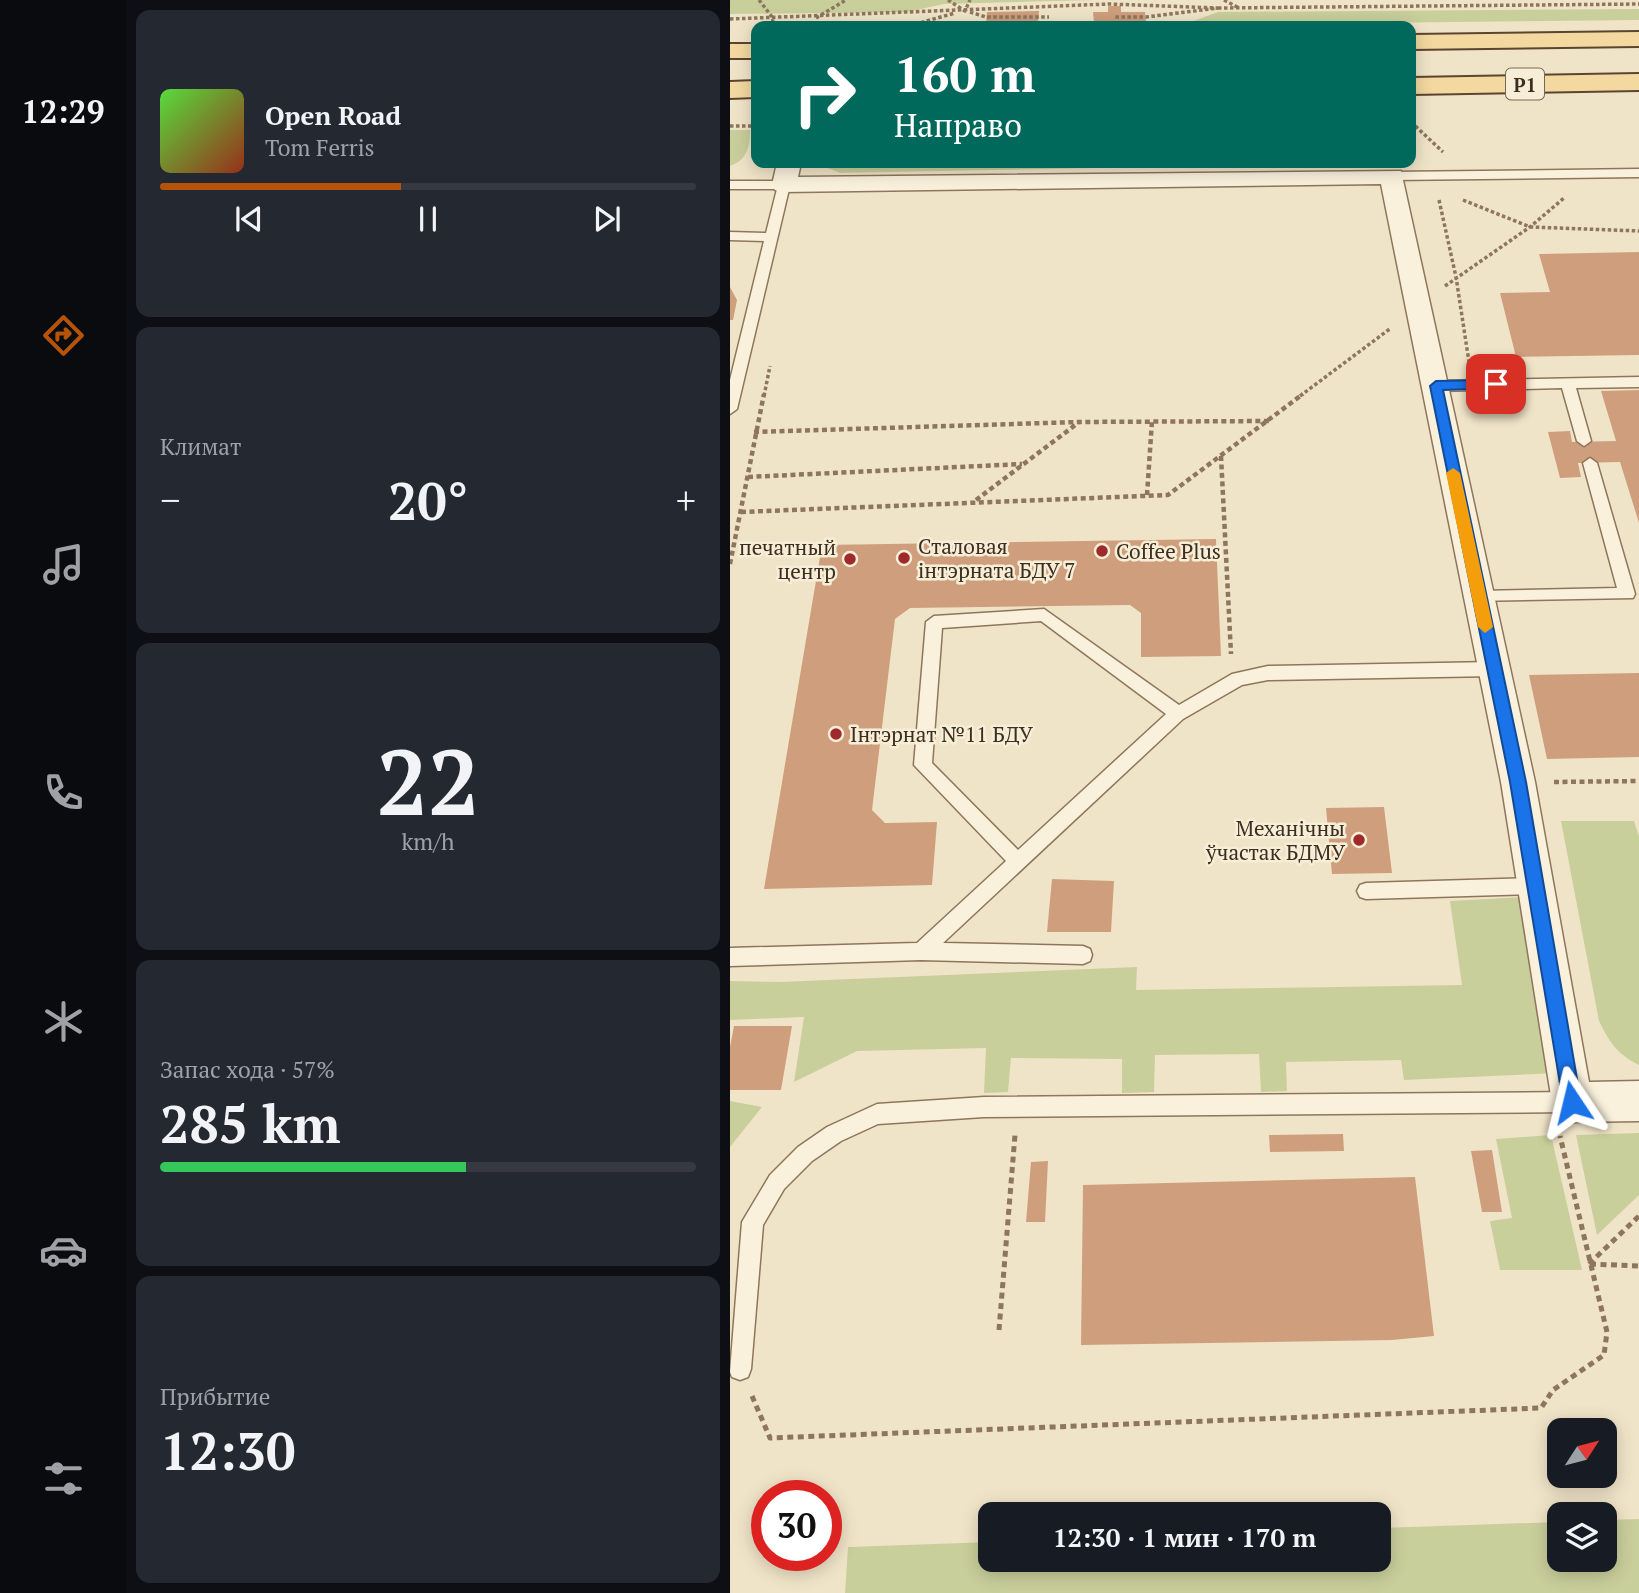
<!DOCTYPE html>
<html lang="ru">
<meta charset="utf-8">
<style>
:root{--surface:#171b24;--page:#242831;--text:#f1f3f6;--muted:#9ea1a6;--line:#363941;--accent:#b45309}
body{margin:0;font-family:"PT Serif",serif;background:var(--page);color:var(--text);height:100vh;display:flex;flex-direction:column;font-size:26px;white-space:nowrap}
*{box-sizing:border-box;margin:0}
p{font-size:23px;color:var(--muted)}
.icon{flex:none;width:38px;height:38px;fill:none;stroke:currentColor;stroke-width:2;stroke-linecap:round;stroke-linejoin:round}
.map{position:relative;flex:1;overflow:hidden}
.details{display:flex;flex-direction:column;gap:10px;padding:10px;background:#0d0f14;width:604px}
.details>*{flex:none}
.top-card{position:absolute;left:21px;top:21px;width:665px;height:147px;border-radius:14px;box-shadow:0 4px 18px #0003;background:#00695c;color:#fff;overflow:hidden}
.needle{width:46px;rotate:54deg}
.controls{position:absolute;left:817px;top:1418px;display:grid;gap:14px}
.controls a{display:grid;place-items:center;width:70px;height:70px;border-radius:14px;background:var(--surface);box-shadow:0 4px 18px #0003;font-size:35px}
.speed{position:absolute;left:21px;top:1480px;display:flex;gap:14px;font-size:35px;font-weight:700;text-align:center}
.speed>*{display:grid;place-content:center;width:91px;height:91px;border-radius:50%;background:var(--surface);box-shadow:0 4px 18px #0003;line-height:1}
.speed .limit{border:10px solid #d22;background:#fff;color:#111}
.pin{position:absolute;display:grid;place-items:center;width:60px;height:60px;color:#fff;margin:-30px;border-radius:14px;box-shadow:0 4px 10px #0006}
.me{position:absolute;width:77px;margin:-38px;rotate:350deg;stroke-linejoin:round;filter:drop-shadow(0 0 5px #0008)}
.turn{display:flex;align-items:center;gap:24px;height:147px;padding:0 28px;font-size:32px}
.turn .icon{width:91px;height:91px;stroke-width:2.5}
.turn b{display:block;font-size:49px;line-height:60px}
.big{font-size:52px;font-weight:700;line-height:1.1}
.details .tile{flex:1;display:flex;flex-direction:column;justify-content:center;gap:10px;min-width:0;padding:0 24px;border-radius:14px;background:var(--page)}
.details .dial{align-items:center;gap:0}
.dial b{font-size:91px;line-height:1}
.song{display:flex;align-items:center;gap:21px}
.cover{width:84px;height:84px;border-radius:10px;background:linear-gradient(135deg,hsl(110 70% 55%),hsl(10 70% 35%))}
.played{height:7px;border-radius:4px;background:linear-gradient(90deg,var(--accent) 45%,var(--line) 45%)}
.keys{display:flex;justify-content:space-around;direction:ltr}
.heat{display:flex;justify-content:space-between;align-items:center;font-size:38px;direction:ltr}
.charge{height:10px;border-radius:5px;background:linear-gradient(90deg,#34c759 57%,var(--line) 0)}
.trip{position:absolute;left:248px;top:1502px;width:413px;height:70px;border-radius:14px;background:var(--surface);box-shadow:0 4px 18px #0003;font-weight:700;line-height:70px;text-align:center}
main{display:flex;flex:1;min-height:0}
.menu{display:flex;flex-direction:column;width:126px;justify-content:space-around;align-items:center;background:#090b0e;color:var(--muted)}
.menu .icon{width:49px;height:49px}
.menu .current{color:var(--accent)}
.menu b{font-size:32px;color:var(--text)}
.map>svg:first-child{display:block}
</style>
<main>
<nav class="menu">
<b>12:29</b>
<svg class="icon current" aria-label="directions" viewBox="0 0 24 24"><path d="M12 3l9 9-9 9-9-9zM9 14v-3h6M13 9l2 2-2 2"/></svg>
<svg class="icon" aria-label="music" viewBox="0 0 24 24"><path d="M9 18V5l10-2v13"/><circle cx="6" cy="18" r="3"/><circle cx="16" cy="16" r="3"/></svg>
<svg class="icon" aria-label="phone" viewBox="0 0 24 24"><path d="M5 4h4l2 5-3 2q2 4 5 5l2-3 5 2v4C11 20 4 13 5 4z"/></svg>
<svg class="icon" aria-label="climate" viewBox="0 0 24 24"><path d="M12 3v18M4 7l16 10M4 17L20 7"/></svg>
<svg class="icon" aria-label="car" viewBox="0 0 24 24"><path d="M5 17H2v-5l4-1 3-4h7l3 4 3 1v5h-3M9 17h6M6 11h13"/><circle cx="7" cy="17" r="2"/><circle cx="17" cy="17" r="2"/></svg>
<svg class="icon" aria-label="filters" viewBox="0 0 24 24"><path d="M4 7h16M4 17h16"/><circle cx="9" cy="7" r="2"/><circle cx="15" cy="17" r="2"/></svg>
</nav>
<section class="details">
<div class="tile">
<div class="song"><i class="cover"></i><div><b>Open Road</b><p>Tom Ferris</p></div></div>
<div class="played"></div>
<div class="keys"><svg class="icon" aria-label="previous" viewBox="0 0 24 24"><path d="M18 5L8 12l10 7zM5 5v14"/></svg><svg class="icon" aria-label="pause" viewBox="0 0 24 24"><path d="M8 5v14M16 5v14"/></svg><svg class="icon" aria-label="next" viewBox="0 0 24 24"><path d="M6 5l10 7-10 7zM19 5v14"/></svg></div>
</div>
<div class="tile"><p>Климат</p>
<div class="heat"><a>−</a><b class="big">20°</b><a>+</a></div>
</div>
<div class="tile dial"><b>22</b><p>km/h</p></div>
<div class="tile"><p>Запас хода · 57%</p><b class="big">285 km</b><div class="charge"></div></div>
<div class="tile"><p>Прибытие</p><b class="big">12:30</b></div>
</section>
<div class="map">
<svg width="910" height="1593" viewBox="0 0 910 1593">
<rect width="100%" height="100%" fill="#f0e4c8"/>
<!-- green -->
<path fill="#c9cf9b" d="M0 0H366L214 4 177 12 0 14Z
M909 9V20L453 25 488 12Z
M0 130H20C20 147 17 160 0 166Z
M102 163H622L110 173 95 167Z
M831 821H904L910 840 909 1065C888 1055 879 1042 869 1021Z
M793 897 826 1073 674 1080 671 1060 556 1062 557 1091 531 1092 529 1054 425 1055 424 1092 392 1093V1059L281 1058 278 1092 254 1093 256 1048 127 1051 64 1082 74 1017 0 1020V981L50 982 407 967 406 990 732 985 720 901Z
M0 1101 32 1107 0 1147Z
M909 1133V1195L867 1235 846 1135Z
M821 1135 852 1270H770L760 1221 782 1218 766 1139Z
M909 1519V1593H115L118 1547 261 1542V1559H649V1528L829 1522 830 1559H875V1520Z"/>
<!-- building -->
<path fill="#cf9f7d" d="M378 6H391V12H415L416 22 364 23 363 12H378Z
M309 11 308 22 256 23 257 12Z
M910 252V355L786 357 770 293 820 292 809 254Z
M0 287 7 300 3 320H0Z
M910 390V523H909L890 462 848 463 851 477 830 478 818 432 840 431 842 442 886 441 871 391Z
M486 539 491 656 411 657V613L400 605 180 608 165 619 142 810 155 823 207 822 202 885 34 889 92 545Z
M910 673V757L817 759 799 675Z
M654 807 662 873 602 874 596 808Z
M322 879 384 881 381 932H317Z
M4 1026H62L51 1090H0V1047Z
M613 1134 614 1151 540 1152 539 1135Z
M762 1150 772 1212H752L741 1151Z
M318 1161 315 1222H296L301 1162Z
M685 1177 704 1336 662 1340 351 1345 353 1185Z"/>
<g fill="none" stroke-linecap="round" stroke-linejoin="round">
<!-- service casing -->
<g stroke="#8d765c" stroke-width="3">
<path id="service" d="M910 169V177L662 180 656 176 662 172Z
M0 181H54L60 185 7 409 0 414V380L34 241 0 240V232L36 233 47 189H0Z
M910 377V387L846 388 861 441 854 446 847 441 832 388 706 391 699 386 706 381Z
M860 458 867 463 905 594 903 598 742 601 740 597 742 593 748 591 887 588 853 463Z
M314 609 449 705 502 674 538 666 765 662 773 669 765 676 538 680 512 685 453 719 213 943 353 946 360 949 362 955 360 961 353 964 191 960 0 966V948L187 943 276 861 184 765 196 622 204 616ZM311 621 436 714 288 850 202 763 212 628Z
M805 878 811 880 814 886 811 892 805 894 636 899 630 897 627 891 630 885 636 883Z
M842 1092 849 1095 852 1102 849 1109 842 1112 254 1117 148 1124 111 1141 82 1161 54 1189 33 1225 21 1369 18 1377 10 1380 2 1377 0 1372 12 1222 40 1175 68 1147 97 1127 147 1104 254 1097Z"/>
</g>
<!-- minor casing -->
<g stroke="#8d765c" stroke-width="3">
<path id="minor" d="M47 163H71L68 177 671 171 805 782 859 1082 910 1081V1121L842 1122 828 1116 822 1102 771 782 651 184 54 192 45 190 42 185Z"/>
</g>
<!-- primary casing -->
<g stroke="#5b4430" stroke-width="4">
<path id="primary" d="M910 32V46L681 49V35Z
M0 44H26V58H0Z
M910 74V90L681 94V78Z
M26 81V97L0 98V82Z"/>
</g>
<!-- path-far2 -->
<path stroke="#8d765c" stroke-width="3.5" stroke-dasharray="3.5 2.5" stroke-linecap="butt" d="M29 0 43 18 42 26 186 24 225 13
M218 0 235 11 240 0
M494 0 509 8
M488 8 910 4
M240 12 256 17H319
M86 18 116 0
M0 19 379 4 488 8 416 17H383
M681 122 713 152
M0 126H26
M709 200 726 277 739 362
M733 200 800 227 910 231
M715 286 800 227 834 198
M34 396 40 366
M570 396 661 328"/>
<!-- path-far1 -->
<path stroke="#8d765c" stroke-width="4.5" stroke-dasharray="5 3.5" stroke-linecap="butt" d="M24 432 348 422 540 421
M491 456 501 654
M18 477 292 464
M417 495 422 421
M246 500 348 423
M11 512 438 495 573 394
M0 564 34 394
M824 782 910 781"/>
<!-- path -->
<path stroke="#8d765c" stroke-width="5" stroke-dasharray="6 4.5" stroke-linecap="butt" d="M859 1264 910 1215
M860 1264 910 1266
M269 1330 285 1135
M22 1396 40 1438 811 1408 823 1390 874 1355 877 1332 830 1136"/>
<!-- service -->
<use href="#service" fill="#faf1dc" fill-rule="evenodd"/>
<!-- minor -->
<use href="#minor" fill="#faf1dc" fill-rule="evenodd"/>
<!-- primary -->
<use href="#primary" fill="#f3d9a0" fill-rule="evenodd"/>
</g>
<!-- route -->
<path fill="#1a73e8" stroke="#114b97" stroke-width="2" d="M766 380 773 384 771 388 713 390 796 782 851 1102 848 1108 842 1111 835 1108 833 1102 780 782 700 386 706 381Z"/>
<!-- slow -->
<path fill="#f59e0b" d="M723 468 730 473 763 627 755 633 748 627 716 473Z"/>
<!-- markers -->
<g fill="#9e2a2b" stroke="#f7eed8" stroke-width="2.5">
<circle cx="372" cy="551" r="7"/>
<circle cx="174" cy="558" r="7"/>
<circle cx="120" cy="559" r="7"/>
<circle cx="106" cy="734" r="7"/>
<circle cx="629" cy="840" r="7"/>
</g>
<g text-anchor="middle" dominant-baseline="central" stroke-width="5" stroke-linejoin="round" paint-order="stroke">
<!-- shield labels -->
<rect fill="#f7eed8" stroke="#756857" stroke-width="2" x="776" y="68.5" width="38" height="31" rx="5"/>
<g font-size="19" font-weight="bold" fill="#3d2e20">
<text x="795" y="84">Р1</text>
</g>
<!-- poi labels -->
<g font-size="21" fill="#3d2e20" stroke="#f7eed8" text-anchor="start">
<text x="188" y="546">Сталовая<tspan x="188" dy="24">інтэрната БДУ 7</tspan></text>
<text x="106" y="547" text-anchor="end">печатный<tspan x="106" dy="24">центр</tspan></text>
<text x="386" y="551">Coffee Plus</text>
<text x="120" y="734">Інтэрнат №11 БДУ</text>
<text x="615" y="828" text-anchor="end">Механічны<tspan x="615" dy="24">ўчастак БДМУ</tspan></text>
</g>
</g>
</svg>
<div class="controls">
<a><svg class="needle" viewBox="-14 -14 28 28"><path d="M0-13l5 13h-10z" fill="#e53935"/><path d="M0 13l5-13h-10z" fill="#9ea1a6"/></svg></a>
<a><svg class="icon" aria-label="layers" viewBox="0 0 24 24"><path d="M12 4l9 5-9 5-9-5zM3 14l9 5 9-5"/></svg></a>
</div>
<div class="speed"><div class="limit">30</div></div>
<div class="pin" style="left:766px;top:384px;background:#d93025"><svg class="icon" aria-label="arrive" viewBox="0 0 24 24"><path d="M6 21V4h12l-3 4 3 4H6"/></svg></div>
<svg class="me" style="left:842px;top:1102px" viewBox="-20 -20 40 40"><path d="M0-17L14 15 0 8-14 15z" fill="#1a73e8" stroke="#fff" stroke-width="4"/></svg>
<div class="trip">12:30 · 1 мин · 170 m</div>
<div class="top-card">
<div class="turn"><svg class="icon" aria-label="right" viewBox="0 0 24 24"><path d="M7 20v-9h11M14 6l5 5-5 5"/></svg><div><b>160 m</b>Направо</div></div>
</div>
</div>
</main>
